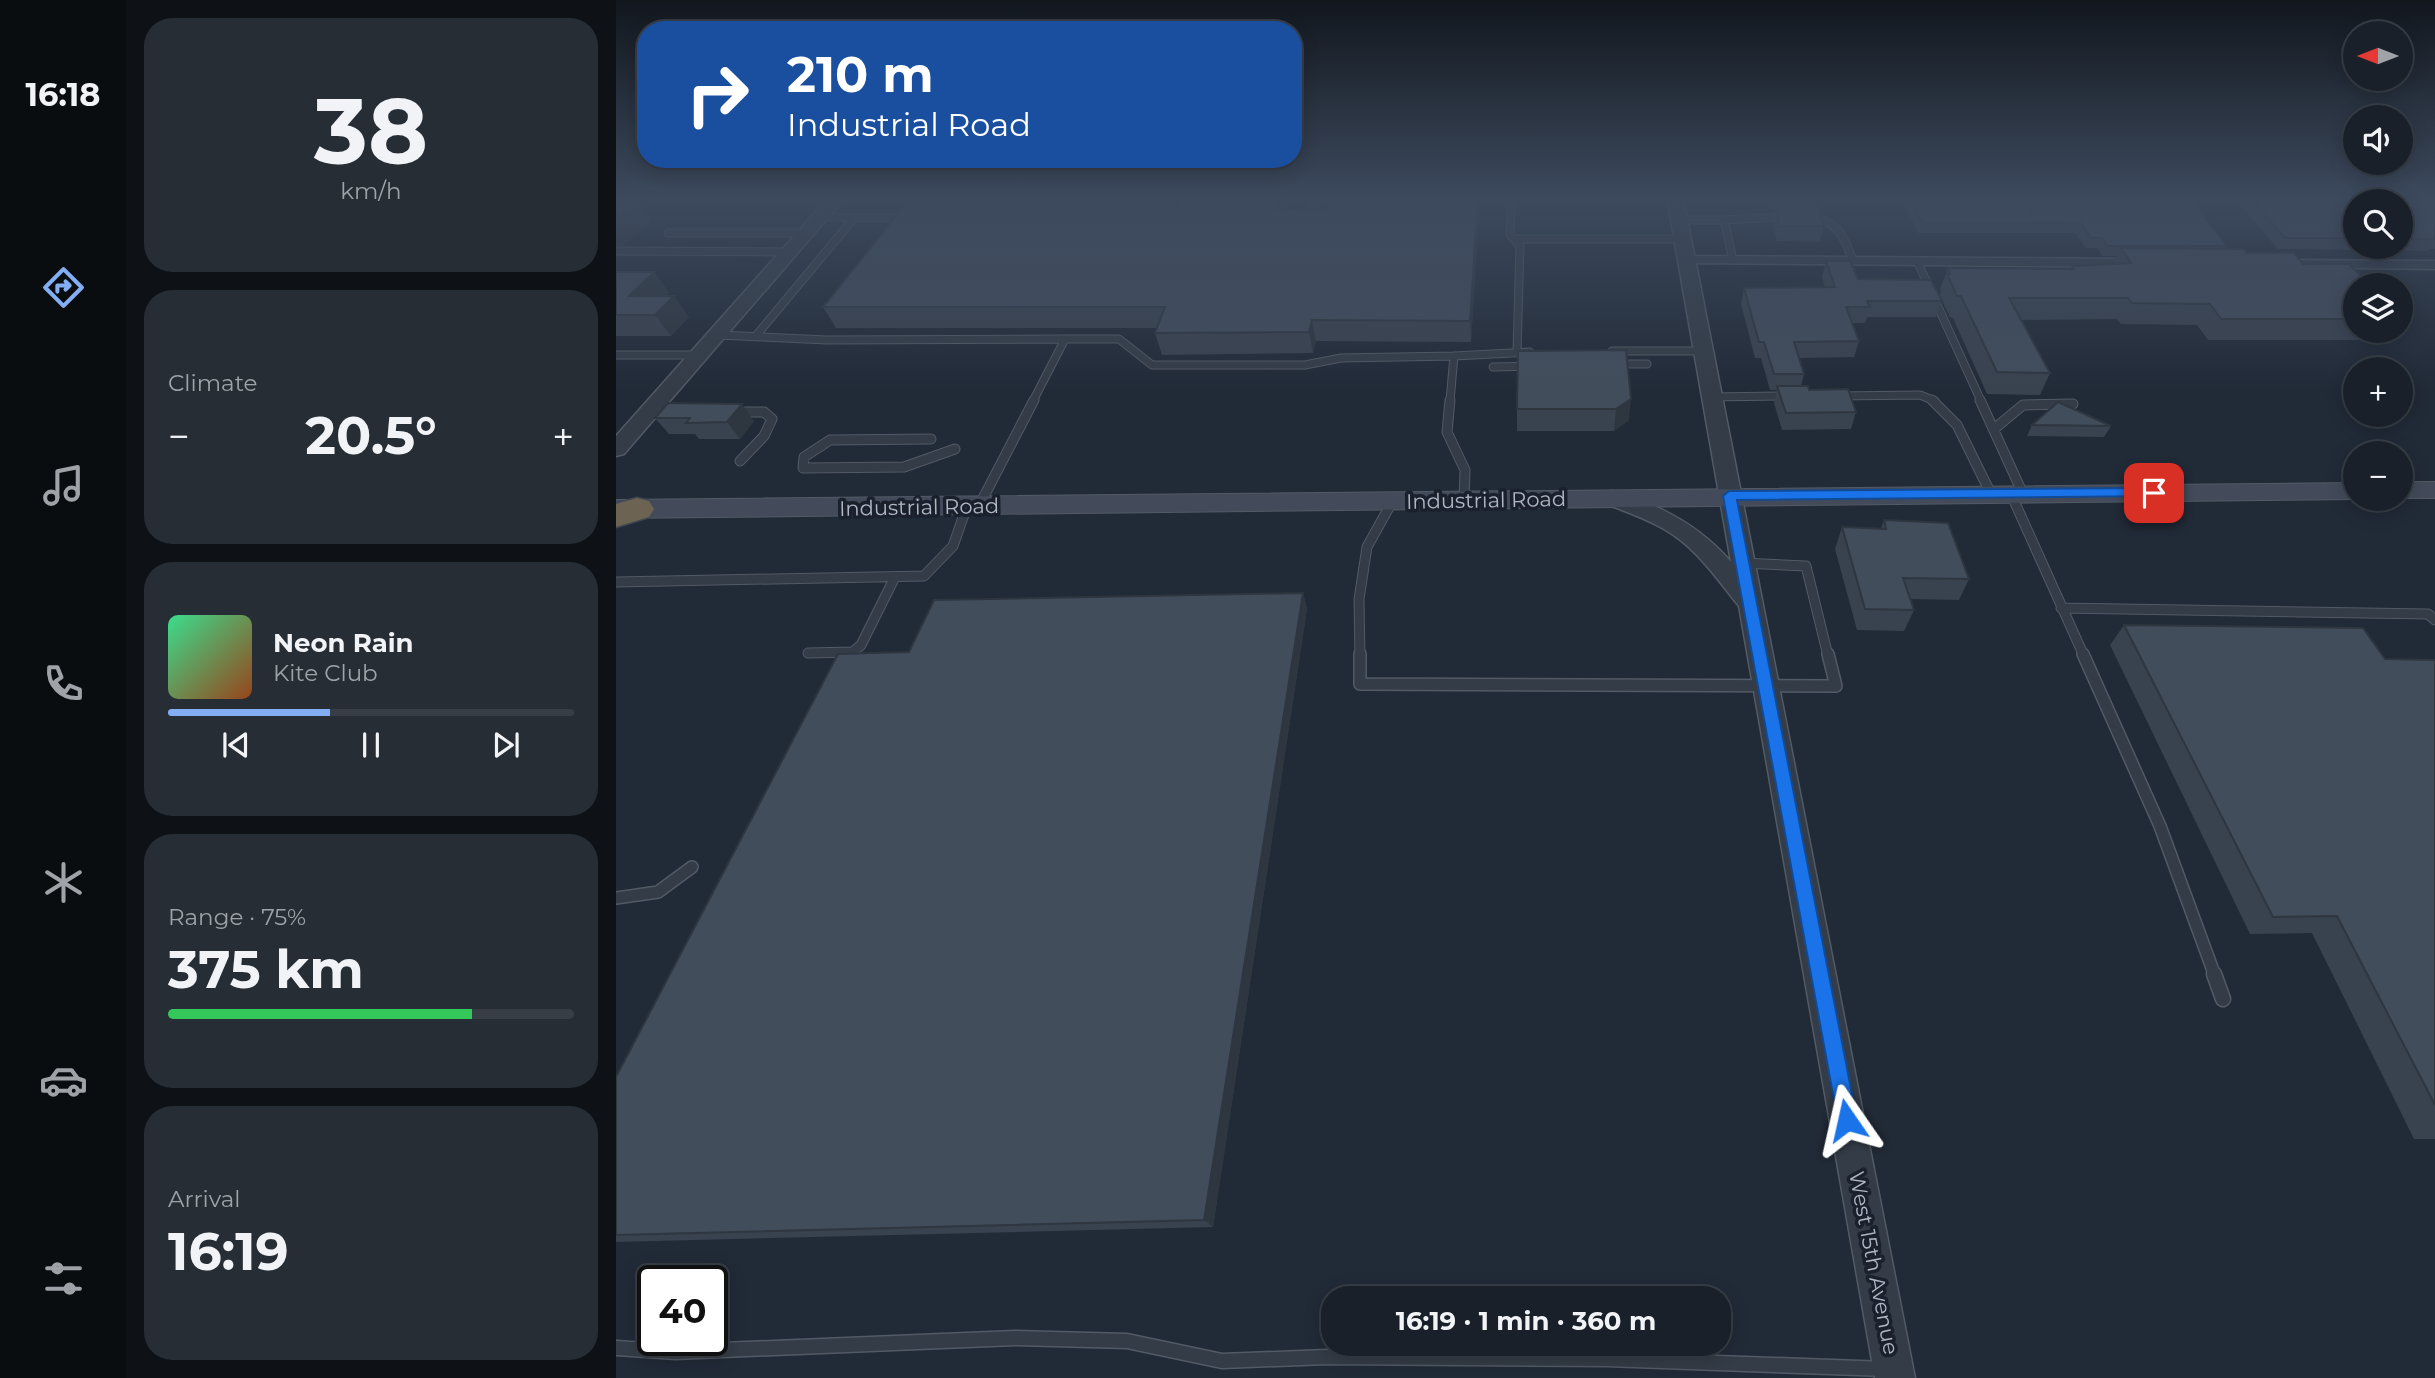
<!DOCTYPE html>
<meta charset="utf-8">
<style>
:root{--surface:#192029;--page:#262d35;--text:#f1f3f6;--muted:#9fa3a8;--line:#373e46;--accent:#84aef4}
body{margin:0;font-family:Montserrat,sans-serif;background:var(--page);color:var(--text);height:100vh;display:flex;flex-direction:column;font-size:26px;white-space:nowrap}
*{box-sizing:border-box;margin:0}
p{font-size:23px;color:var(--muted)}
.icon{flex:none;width:38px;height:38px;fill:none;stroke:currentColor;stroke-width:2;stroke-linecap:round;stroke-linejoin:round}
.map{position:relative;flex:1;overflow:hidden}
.panel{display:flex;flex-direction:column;gap:18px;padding:18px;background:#0e1217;width:490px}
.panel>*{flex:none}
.hud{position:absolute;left:21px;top:21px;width:665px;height:147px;border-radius:28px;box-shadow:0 4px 18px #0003,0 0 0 2px var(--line);background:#1a4fa0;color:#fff;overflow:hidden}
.needle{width:46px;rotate:270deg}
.controls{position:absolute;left:1727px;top:21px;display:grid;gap:14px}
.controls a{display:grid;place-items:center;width:70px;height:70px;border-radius:50%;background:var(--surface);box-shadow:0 4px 18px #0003,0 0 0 2px var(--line);font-size:35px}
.speed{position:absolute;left:21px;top:1265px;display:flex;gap:14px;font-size:35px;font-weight:700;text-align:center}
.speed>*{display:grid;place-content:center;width:91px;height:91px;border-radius:50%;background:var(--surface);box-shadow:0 4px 18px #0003,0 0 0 2px var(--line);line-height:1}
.speed .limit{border:4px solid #111;border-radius:10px;background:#fff;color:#111}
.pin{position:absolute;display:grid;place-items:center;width:60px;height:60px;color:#fff;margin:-30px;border-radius:14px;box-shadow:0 4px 10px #0006}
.me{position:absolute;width:77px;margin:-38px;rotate:349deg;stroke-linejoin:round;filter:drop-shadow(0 0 5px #0008)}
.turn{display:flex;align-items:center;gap:24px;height:147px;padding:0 35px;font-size:32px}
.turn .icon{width:91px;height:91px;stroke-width:2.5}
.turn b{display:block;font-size:49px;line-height:60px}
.big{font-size:52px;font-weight:700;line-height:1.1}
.panel .card{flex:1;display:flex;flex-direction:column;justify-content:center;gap:10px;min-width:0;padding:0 24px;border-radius:28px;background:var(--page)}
.panel .dial{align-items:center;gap:0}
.dial b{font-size:91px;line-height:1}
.song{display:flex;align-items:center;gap:21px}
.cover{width:84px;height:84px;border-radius:10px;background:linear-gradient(135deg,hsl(150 70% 55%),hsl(20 70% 35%))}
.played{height:7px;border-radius:4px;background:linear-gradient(90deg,var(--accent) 40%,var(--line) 40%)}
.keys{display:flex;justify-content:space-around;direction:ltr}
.heat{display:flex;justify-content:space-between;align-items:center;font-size:38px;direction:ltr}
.charge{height:10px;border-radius:5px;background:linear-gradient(90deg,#34c759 75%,var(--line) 0)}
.trip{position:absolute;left:705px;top:1286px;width:410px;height:70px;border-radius:28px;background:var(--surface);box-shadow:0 4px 18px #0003,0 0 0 2px var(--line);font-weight:700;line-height:70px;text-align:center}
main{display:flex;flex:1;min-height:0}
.tab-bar{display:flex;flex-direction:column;width:126px;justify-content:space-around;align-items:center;background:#0a0d10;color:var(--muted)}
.tab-bar .icon{width:49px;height:49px}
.tab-bar .selected{color:var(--accent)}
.tab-bar b{font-size:32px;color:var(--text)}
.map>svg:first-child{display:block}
</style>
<main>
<nav class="tab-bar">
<b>16:18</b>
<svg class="icon selected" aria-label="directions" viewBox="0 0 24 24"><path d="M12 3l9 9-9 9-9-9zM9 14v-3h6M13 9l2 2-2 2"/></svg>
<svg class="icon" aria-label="music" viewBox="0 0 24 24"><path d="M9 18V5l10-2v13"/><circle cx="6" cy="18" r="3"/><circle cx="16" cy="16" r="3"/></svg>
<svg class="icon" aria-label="phone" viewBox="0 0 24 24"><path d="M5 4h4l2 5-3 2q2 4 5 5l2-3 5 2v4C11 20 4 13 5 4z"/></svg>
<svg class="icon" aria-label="climate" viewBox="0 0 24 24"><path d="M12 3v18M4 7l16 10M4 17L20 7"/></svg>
<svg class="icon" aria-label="car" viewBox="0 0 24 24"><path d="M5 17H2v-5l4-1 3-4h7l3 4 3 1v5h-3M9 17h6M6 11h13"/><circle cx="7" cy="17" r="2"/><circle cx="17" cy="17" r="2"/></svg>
<svg class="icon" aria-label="filters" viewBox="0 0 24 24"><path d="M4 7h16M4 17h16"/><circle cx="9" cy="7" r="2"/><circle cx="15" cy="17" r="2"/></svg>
</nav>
<section class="panel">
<div class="card dial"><b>38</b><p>km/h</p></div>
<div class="card"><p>Climate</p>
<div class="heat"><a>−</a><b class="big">20.5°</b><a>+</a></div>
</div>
<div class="card">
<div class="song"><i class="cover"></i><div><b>Neon Rain</b><p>Kite Club</p></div></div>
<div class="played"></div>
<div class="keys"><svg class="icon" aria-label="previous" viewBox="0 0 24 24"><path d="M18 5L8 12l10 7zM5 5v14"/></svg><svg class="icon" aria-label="pause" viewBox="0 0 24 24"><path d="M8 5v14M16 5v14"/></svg><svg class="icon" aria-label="next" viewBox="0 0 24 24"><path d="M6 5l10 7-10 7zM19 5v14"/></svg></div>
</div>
<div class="card"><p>Range · 75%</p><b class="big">375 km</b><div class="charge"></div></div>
<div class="card"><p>Arrival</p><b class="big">16:19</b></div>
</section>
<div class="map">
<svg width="1819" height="1378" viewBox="0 0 1819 1378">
<rect width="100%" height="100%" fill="#212a37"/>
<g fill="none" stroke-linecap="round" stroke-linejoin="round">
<!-- service-far3 casing -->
<g stroke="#525a65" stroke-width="9">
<path id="service-far3" d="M895 198 894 235 904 246 901 352
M205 217 292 218
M1191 217C1220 219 1228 235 1237 261
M547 218 562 198
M1062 220H1108L1117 260
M1108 220 1171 217
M692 223 699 198
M52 233H191
M898 239H1066
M0 251 174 252
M1301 261 1365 401
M102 335 211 340 449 339 417 401
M139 337 238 218
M449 339H503L536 365H689L725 358 838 356
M996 351H1086
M0 355H85
M998 364H1031
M877 367 916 366
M1222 396 1304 395 1319 401
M1095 397 1171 396
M834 401 838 356 914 352"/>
</g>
<!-- service-far2 casing -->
<g stroke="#525a65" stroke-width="11">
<path id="service-far2" d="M834 400 831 432 849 470 848 501
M1316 400 1341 425 1375 494
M1364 400 1407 494
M118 412H148L156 419 148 436 124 461
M1378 429 1407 405 1457 404
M315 439 214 440 188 457 187 468 288 467 339 449
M1395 494 1468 656
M363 506 418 400
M1127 563 1190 566 1212 656
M0 582 308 576 337 546 351 506
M1445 608 1812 614 1819 620
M192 653 237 652 245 645 279 577
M744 656 743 599 751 547 776 502"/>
</g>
<!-- service-far1 casing -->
<g stroke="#525a65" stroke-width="14">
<path id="service-far1" d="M744 654V684L1220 686 1212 654
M1467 654 1544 826 1599 976
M0 898 42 892 76 867"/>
</g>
<!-- service casing -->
<g stroke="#525a65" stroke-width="17">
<path id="service" d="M1598 974 1607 999
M0 1348 60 1352 399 1338 511 1341 606 1361 711 1357 990 1359 1271 1369"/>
</g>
<!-- minor casing -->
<g stroke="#525a65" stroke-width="3">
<path id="minor" d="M1070 256 1526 259 1533 263 1526 267 1065 263 1063 260Z
M1660 260 1819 261V269L1655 267 1653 264Z"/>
</g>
<!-- tertiary casing -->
<g stroke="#525a65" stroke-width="3">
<path id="tertiary" d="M212 198H229L8 454 0 456V436Z
M1051 198H1067L1299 1378H1259L1123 606C1100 578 1081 548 1048 529 1029 518 1008 511 988 503L985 498 988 493 996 491C1043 504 1083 525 1115 562Z"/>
</g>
<!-- secondary casing -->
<g stroke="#525a65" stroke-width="2">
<path id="secondary" d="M1785 482H1819V498H1785Z
M1740 483V499H1742H1740L0 518V500Z"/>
</g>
<!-- motorway casing -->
<g stroke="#3f4752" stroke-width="3">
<path id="motorway" d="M21 498 33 501 38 509 33 517 0 527V504Z"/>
</g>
<!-- service-far3 -->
<use href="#service-far3" stroke="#343c47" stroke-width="7"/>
<!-- service-far2 -->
<use href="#service-far2" stroke="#343c47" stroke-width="9"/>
<!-- service-far1 -->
<use href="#service-far1" stroke="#343c47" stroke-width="11"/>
<!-- service -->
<use href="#service" stroke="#343c47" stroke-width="14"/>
<!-- minor -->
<use href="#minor" fill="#343c47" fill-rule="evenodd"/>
<!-- tertiary -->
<use href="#tertiary" fill="#343c47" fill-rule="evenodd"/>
<!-- secondary -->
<use href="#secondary" fill="#434b5a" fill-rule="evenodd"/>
<!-- motorway -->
<use href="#motorway" fill="#6d6352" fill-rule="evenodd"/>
</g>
<!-- wall -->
<path fill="#39424f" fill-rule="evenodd" d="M567 198H674L670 210 710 211 864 198 855 342 700 341 697 353 546 355 539 333 541 328H220L207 307 563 207Z
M1149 198H1195L1194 206 1208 226 1204 242 1161 241 1156 221 1158 209H1152Z
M1285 198H1406L1413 210 1415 206H1454L1449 198H1575L1589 216 1588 217 1611 246 1610 249 1687 264 1740 285V331H1777L1770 340H1592L1581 325 1505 324 1501 319 1404 320 1434 373 1424 395 1371 394 1337 318 1334 317 1324 296 1325 291 1324 289 1332 268 1455 269 1456 266 1497 264 1501 256H1486L1481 248H1470L1459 233H1302Z
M1618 198H1819V249H1813L1812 251 1662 249ZM1740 201H1785V247H1740Z
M1210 261 1242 279 1326 301 1320 317H1251L1249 323H1236L1243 341 1238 357 1183 358 1188 374 1185 386 1240 412 1235 429 1166 430 1158 403 1161 390H1154L1145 358H1139L1125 304 1128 288 1209 287 1206 277Z
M0 272H38L53 293 49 296 73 317 55 336H0Z
M1010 350 1013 420 998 431H901V409Z
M52 403 138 421 124 439H83L79 434H53L39 418Z
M1416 425 1495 426 1488 437 1411 436Z
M1268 520 1353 579 1343 600 1294 599 1298 610 1288 631 1241 630 1219 549 1226 527 1265 528Z
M687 593 691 609 597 1227 0 1242V1077L293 652Z
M1508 625 1769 659 1819 660V1139H1798L1696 933 1634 934 1494 645Z"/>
<!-- shaded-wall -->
<path fill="#2e3640" d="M664 198H674L665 231 660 210Z
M862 198H864L855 342 854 321Z
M22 200 36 220 8 245 0 246V219Z
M38 272 53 293 31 315 13 296Z
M58 296 73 317 55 336 39 315Z
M696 320 700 341 697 353 693 332Z
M1015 399 1013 420 998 431 1000 409Z
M126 404 138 421 124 439 111 422Z
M687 593 691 609 597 1227 588 1220Z"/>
<!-- building -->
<path fill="#424d5c" stroke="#2e3640" stroke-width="2" d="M567 198H664L660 210 710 211 714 198H862L854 321 696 320 693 332 539 333 549 307H207L288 206 563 207Z
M1293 198H1406L1415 213V206H1465L1460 198H1575L1589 216H1587L1611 246H1491L1486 238H1475L1464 223 1306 222Z
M1634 198H1819V238H1818L1819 239H1785V201H1740V238H1669Z
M0 200H22L0 219Z
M1183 205 1201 206 1208 226H1164L1159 206Z
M1505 248 1628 249 1631 253H1678L1687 264H1733L1754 285H1740V319H1605L1594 304 1516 303 1512 298H1393L1434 373 1381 372 1345 296H1341L1331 274H1334L1332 268 1458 269 1456 266 1515 263Z
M1210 261H1234L1242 279 1315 280 1326 301H1251L1254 307H1230L1243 341 1178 342 1188 374H1158L1148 342H1143L1128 288 1219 287Z
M0 272H38L13 296H58L39 315H0Z
M1010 350 1015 399 1000 409H901L902 351Z
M1161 386H1192L1193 390 1232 389 1240 412 1170 413Z
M1442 402 1495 426 1416 425Z
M52 403 126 404 111 422 70 423 74 418H39Z
M1268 520 1332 523 1353 579 1287 578 1298 610 1249 609 1226 527 1270 529Z
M687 593 588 1220 0 1235V1077L222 654 293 652 318 600Z
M1508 625 1747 628 1769 659 1819 660V1105L1721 916 1657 917Z"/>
<!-- sky -->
<linearGradient id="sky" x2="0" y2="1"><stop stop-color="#12171e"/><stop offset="0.51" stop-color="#3d4a5e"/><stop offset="1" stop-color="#3d4a5e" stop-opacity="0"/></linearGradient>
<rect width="1819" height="391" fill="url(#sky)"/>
<!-- route -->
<path fill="#1a73e8" stroke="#114b97" stroke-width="2" d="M1538 488 1542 489V496L1121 500 1241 1120 1238 1127 1231 1130 1223 1127 1107 496 1113 491Z"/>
<g text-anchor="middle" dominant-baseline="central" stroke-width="7" stroke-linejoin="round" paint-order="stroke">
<!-- street labels -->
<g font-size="21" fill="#afb7c4" stroke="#1a212c">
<text transform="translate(870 500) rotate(-1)">Industrial Road</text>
<text transform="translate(303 507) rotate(-1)">Industrial Road</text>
<text transform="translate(1258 1263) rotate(79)">West 15th Avenue</text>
</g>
</g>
</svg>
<div class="controls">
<a><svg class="needle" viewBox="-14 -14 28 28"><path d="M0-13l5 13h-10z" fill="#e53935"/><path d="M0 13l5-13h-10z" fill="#9fa3a8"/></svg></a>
<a><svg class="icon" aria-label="sound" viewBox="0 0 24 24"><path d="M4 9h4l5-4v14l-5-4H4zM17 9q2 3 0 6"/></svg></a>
<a><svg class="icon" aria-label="search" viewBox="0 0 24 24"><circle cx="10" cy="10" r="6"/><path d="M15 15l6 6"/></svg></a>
<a><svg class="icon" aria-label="layers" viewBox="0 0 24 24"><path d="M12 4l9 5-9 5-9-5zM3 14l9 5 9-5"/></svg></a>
<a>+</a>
<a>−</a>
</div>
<div class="speed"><div class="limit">40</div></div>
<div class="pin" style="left:1538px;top:493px;background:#d93025"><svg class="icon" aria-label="arrive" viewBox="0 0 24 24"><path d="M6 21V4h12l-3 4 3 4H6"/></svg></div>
<svg class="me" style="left:1231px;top:1120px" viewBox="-20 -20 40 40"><path d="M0-17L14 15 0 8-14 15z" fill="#1a73e8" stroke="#fff" stroke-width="4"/></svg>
<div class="trip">16:19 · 1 min · 360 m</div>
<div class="hud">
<div class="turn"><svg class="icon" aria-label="right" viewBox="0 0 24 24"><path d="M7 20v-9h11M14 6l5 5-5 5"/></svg><div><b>210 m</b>Industrial Road</div></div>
</div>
</div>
</main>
